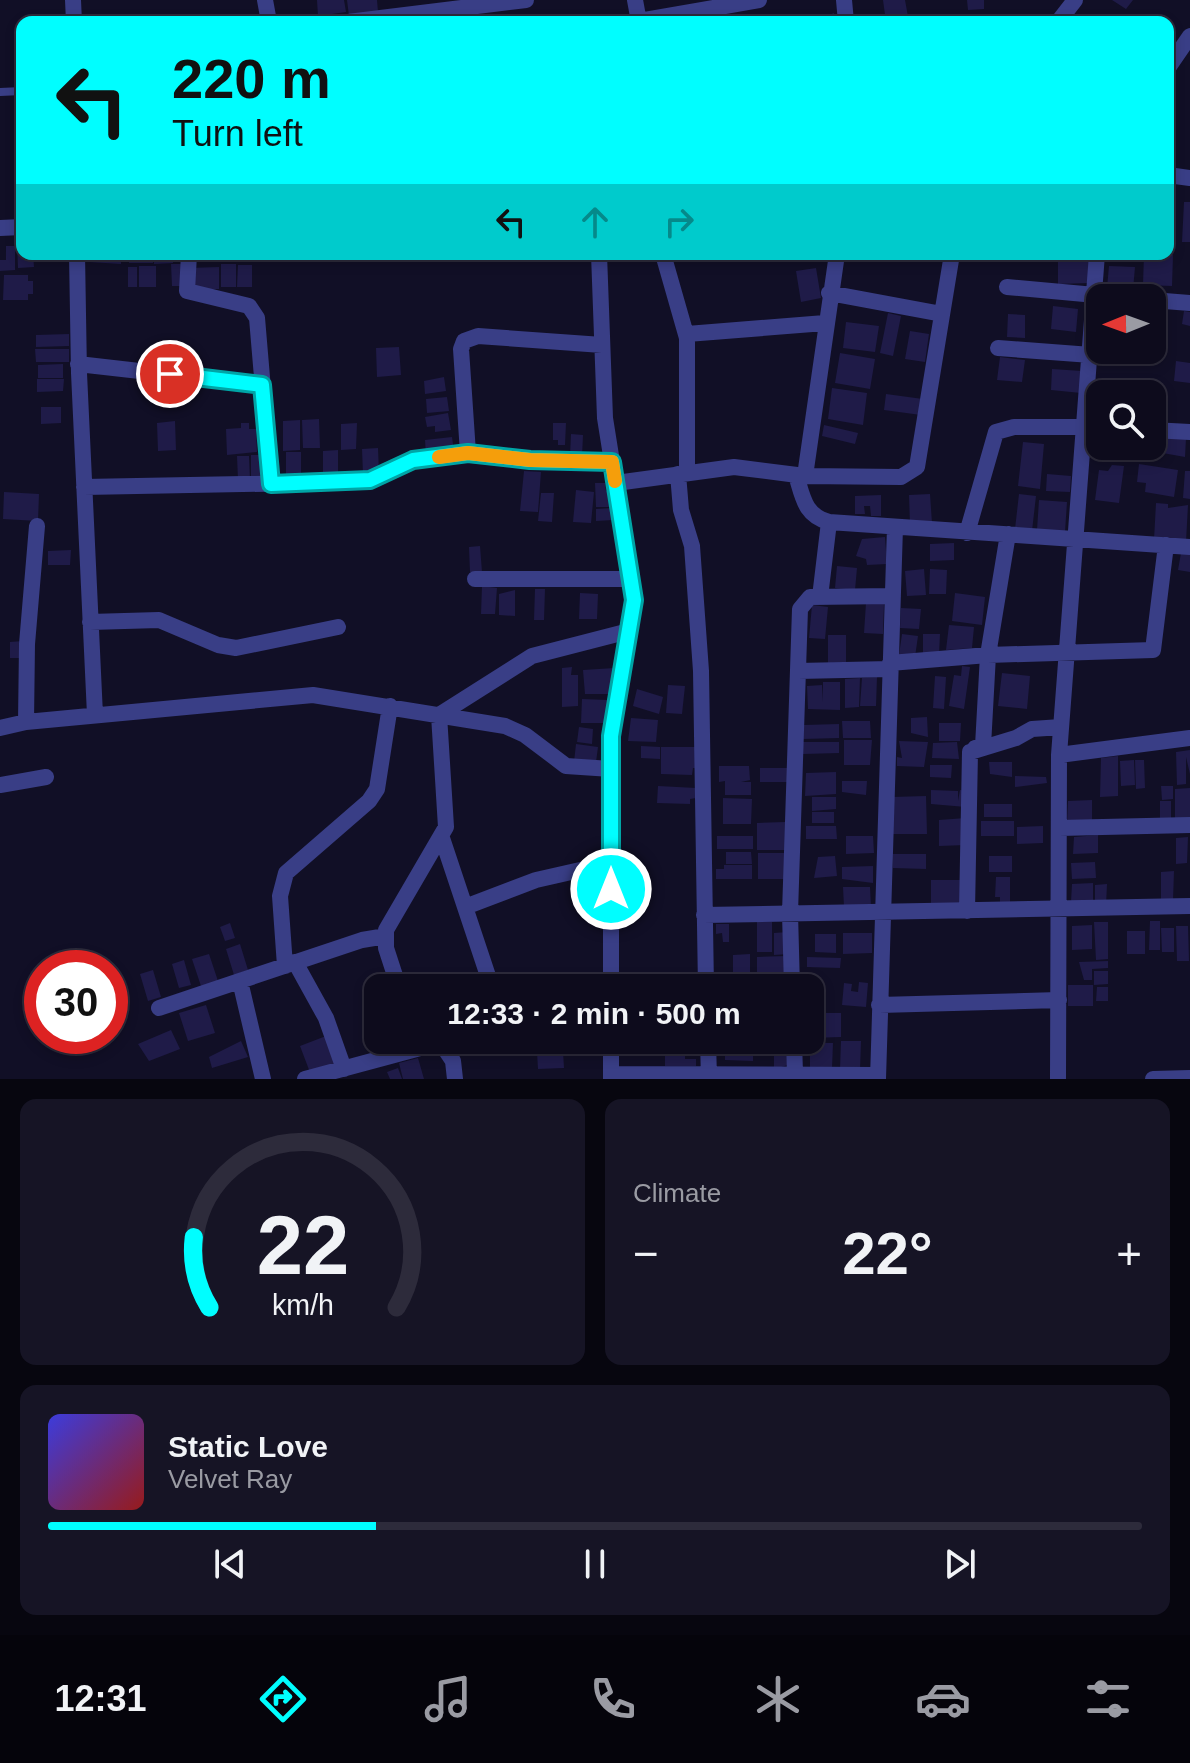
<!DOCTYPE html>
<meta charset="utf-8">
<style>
:root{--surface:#0d0b1c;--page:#161425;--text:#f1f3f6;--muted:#9a9ba3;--line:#2d2b3b;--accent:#00feff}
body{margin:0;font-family:Helvetica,sans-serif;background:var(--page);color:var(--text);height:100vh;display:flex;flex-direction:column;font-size:30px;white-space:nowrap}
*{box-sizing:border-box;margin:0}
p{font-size:26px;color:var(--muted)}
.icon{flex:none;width:44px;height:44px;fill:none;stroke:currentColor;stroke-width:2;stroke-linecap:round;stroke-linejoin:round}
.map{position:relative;height:1079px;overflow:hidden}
.drawer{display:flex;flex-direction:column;gap:20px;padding:20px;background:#07060f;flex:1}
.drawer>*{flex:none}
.hud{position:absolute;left:16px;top:16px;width:1158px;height:244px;border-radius:16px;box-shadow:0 4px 12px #0003,0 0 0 2px var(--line);background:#00feff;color:#111;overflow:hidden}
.needle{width:52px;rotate:269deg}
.tools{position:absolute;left:1086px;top:284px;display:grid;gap:16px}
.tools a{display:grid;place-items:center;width:80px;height:80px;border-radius:16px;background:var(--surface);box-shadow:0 4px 12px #0003,0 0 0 2px var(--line);font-size:40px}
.speed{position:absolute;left:24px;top:950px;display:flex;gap:16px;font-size:40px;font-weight:700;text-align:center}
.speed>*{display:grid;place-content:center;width:104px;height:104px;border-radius:50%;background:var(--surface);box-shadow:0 4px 12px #0003,0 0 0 2px var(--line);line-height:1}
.speed .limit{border:12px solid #d22;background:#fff;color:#111}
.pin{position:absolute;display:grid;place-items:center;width:68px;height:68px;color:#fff;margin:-34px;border:4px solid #fff;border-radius:50%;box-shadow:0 2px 8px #0007}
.me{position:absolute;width:88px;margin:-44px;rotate:0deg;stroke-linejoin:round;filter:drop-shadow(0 0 6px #0008)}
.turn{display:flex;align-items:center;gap:28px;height:168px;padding:0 24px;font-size:36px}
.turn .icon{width:104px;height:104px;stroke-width:2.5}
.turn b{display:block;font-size:56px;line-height:68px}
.lanes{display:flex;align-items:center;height:76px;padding:0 24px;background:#0003;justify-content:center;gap:40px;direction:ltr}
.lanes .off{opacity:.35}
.big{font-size:60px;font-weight:800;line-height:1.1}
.drawer .card{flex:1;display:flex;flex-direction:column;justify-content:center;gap:12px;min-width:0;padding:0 28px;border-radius:16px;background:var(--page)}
.drawer .dial{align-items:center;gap:0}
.dial svg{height:208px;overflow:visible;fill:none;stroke:var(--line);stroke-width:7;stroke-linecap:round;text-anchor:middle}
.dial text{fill:var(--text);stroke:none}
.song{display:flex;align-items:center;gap:24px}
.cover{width:96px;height:96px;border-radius:12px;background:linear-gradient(135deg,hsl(240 70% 55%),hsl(0 70% 35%))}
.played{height:8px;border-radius:4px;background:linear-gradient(90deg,var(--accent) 30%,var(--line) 30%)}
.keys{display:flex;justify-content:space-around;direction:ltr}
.heat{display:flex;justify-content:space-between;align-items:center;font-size:44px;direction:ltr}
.drawer .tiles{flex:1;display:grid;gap:20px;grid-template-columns:1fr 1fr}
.card:last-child{grid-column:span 2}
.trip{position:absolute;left:364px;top:974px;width:460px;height:80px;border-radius:16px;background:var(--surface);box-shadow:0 4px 12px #0003,0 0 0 2px var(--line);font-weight:800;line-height:80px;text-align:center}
.dock{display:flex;height:128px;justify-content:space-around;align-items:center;background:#05040b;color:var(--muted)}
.dock .icon{width:56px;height:56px}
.dock .on{color:var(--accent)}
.dock b{font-size:36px;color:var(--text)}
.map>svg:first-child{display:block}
</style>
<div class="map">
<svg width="1190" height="1079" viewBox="0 0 1190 1079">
<rect width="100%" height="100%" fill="#110f26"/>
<!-- building -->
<path fill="#1f1b48" d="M317 0H344L346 12 318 16Z
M347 0H377L378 12 349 16Z
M883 0H905L909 22H886Z
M967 0H984V9L968 10Z
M1112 0H1133L1126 9Z
M834 13 835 22H820L819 19Z
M818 15V22H797V17Z
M1184 202H1190V242H1182Z
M17 243H22V254H33L34 267 18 268Z
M6 246H15V270L0 271V260H6Z
M89 254H121V264L89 262Z
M129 254H153V263H129Z
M154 254H173V263L154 264Z
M1144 254 1173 255 1172 286 1143 285Z
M1089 261V283L1058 284V262Z
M171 264H185V286H172Z
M221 264H236V287H221Z
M238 265H252V287H237Z
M139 266H156V287H139Z
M1109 266 1135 267 1133 290 1107 288Z
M128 267H137V287H128Z
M219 267V289H189V268Z
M816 268 821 298 801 302 796 271Z
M4 275H28V281H33V294H28V300H3Z
M1053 306 1078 309 1076 332 1051 329Z
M1184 311 1190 312V326L1182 324Z
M888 313 901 316 893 356 880 353Z
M1008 314 1025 315V338L1007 337Z
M846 322 879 326 875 352 843 348Z
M910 331 929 334 925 362 905 359Z
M69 334V346L36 347V335Z
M399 347 401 375 377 377 376 348Z
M35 349H69V362H36Z
M1108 350H1128V358H1108Z
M840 353 875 359 870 389 835 383Z
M1000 357 1025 360 1022 382 997 380Z
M1176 361 1190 363V383L1174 381Z
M63 364V378H38V365Z
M1052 369 1082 371 1081 393 1051 390Z
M444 377 446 391 425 394 424 381Z
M37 379H64L63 391 37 392Z
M1131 385H1156L1155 422H1152V394H1131Z
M1103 387 1128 389V394H1103Z
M832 388 867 393 863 425 828 419Z
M886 394 923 399 921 415 884 410Z
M447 397 449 411 427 413 426 399Z
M41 407H61V423L41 424Z
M448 413 451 430 435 432V426L427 427 425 417Z
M319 419 320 448H303L302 420Z
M300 420V450L283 451V421Z
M175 421 176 450 158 451 157 423Z
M241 423H249V429H256L257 452 227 455 226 429 241 428Z
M357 423 356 449 341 450V424Z
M553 423H566L565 445H558V440H553Z
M824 425 858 433 855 444 822 436Z
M571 434 583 435 582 457 570 456Z
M452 437 454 452 426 455 425 440Z
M1160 438H1186L1185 457 1157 452Z
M1023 442 1044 444 1040 489 1018 486Z
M378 448 379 473 363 474 362 449Z
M338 450V476L323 477V451Z
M286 452H301V477L286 478Z
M251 455H265V480L251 481Z
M237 456H249L250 479 238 480Z
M1139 464 1178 470 1174 497 1145 492 1146 483 1137 482Z
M1112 465 1124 466 1119 503 1095 500 1099 470 1108 471Z
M524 471 541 472 538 512 520 511Z
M1185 471H1190V499L1183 498Z
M1047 474 1071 476 1070 492 1046 491Z
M595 483H605L606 491 612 490 613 507H596Z
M576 490 594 492 591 523 573 522Z
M4 492 39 494 38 521 3 519Z
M541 493H554L552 522 538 521Z
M930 494 932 523 910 524 909 495Z
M1019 494 1036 496 1032 531 1015 529Z
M881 495V516H871L870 506H864L865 514H855V496Z
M1039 500 1067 502 1065 532 1037 530Z
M1156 503 1168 504V508L1188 505 1186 542 1154 540Z
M612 508 613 520 596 521V509Z
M885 537 887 564 867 565 866 559 856 556 862 539Z
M954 543V560L930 561V544Z
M480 546 482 572H470L469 547Z
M71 550 70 565H48V551Z
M1181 553 1190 554V572L1178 570Z
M837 566 857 568 855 590 835 588Z
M924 569 926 595 907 596 905 571Z
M930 569 947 570 946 594H929Z
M482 586 497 588 495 614H481Z
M535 589H545L544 620H534Z
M515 590V616L499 615V594Z
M580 593 598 594 597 619H579Z
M955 593 985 597 982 625 952 621Z
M866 603 884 604 883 634 864 633Z
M812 605 828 607 825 639 809 638Z
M901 608 921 609 919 629 900 628Z
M949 625 974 627 972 648 946 650Z
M902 634 918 636 915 657 899 655Z
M923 634H940L939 655H923Z
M828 635H846V662L828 663Z
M23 641V658H10V642Z
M962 666 970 667 964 709 949 706 954 675 961 676Z
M572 667 571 675H578V706L562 707V668Z
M615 668V694H585L583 670Z
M1002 673 1030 676 1027 709 998 706Z
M935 676 946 677 944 709 933 708Z
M877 677 876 706H860L862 678Z
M860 678 859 707 845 708V679Z
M823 682H840V710L808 709 807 686 822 685 823 702Z
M668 685 685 686 682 714 666 713Z
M637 689 663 697 659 714 633 706Z
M582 699 608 700V723H581Z
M927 717 928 737 911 733V718Z
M631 718 658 720 656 742 628 741Z
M842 721H870L871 738H843Z
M939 723H961L960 741H939Z
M839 724V738L803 739 804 725Z
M579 727 593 729 592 744 577 742Z
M844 740H872L870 765H844Z
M899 741 928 742 924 767 897 766V757L902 758Z
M803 742H839V753L803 754Z
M957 742 959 759 932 758 933 743Z
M576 744 598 747 596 762H574Z
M641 746 660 747V759L641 758Z
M661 747H700L698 768H693L692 775 661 774Z
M1190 750V774L1186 757V784L1177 785 1176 752Z
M1118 756V796L1100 797 1101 758Z
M1134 760 1135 785 1121 786 1120 761Z
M1135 760H1144L1145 788 1136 789Z
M989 762H1012V777L990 774Z
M930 765H952L951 778 930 777Z
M719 766H749L750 780 741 782H751V795H725V781L719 782Z
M760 768H789V782H760Z
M836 772V794L805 796 806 773Z
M1015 776 1046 777 1047 783 1015 787Z
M842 781H867L866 795 842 792Z
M658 786 696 788V798L690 799V804L657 803Z
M1161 786H1173V799L1162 800Z
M1190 788V822H1175V789Z
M931 790 958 791V801L960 790 966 791V807L931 804Z
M926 796 927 834H892V797Z
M812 797H836V809L812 811Z
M723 798 752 799 751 824H723Z
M1092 800V823L1067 824 1068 801Z
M1160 801H1171V819H1160Z
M984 804H1012V817H984Z
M812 812H834V823H812Z
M966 818V845L939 846V820Z
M981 821H1014V836H981Z
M785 822V850H757V823Z
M806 826H836L837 839H806Z
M1043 826V843L1017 844V827Z
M1098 835V853L1073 854 1074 837Z
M717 836H753V849H717Z
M846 836H873L874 853 846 854Z
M1188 837 1187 863 1176 864V838Z
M726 852H751L752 864H726Z
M758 853H785L784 879H758Z
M893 854H926V869L893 868Z
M835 856 837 876 814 878 818 857Z
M989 856H1012V872H989Z
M1095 862 1096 878 1072 879 1071 863Z
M724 865H752V879H716V869H724Z
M873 866V883L842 879V867Z
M1174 871 1173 901H1161V872Z
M996 877H1010V905H1000V897H995Z
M931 880H961L960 907H931Z
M1093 883V901L1071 902 1072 884Z
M1107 884 1106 906 1095 907V885Z
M843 887H870L871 907H844Z
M1150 921H1160V950H1149Z
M757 922H772V952H757Z
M1094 922H1108V959L1096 960Z
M230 923 235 938 225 941 220 927Z
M716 924H729V942H723L722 933 716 934Z
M1092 925V949L1072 950V926Z
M1176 926H1188L1189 961H1177Z
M1161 928H1174V952H1162Z
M1127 931H1145V954H1127Z
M788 932 789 954 774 955V933Z
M843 933H872V953L843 954Z
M815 934H836V953L815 952Z
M240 944 248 970 234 975 226 949Z
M209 954 218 981 201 986 192 959Z
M750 954V980H733V955Z
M786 956 788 981H757V957Z
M807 957 841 958 840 968 807 967Z
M184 960 191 985 179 988 172 964Z
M1108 961V968L1092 969V980H1084L1079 962Z
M153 970 161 997 148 1001 140 974Z
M1094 971H1108V984L1094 985Z
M859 982 868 983 866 1007 842 1005 844 983 852 984 851 991 858 992Z
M719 985H745V988H719Z
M1068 985H1093V1006H1068Z
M1097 987H1108V1001H1096Z
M206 1005 215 1033 188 1041 179 1013Z
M810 1013H841V1037L811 1038Z
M171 1030 180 1049 149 1061 138 1044Z
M326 1036 336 1066 311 1075 300 1046Z
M725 1040H753V1061L725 1060Z
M792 1040V1064L774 1069V1041Z
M241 1041 248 1057 212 1068 209 1057Z
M841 1041H861L860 1070 840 1069Z
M810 1043H833L832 1068H810Z
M665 1045H685V1059H696V1066H665Z
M563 1051 564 1068 538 1069 537 1052Z
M418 1058 424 1079H403L399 1063Z
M398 1068 402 1079H390L387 1072Z"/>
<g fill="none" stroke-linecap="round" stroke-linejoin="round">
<!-- lane -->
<path stroke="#393e86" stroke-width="8" d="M0 92 22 91"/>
<!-- street -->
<path stroke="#393e86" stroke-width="16" d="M73 0 74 22
M265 0 269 22
M635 0 639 22
M844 0 846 22
M639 21 759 0
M348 22 526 0
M1058 22 1075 0
M1168 68 1190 36
M1168 175 1190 178
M0 228 22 227
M77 254 79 373 95 715
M189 254 187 291 249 306 257 318 271 484
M599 254 605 418 634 600 611 736V988
M663 254 687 338V473
M1007 287 1128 298
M829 293 942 314
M1152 300 1190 303
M687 334 825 323
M998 348 1091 355
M78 364 262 385
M1152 430 1190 432
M468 453 461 349 464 341 478 336 602 345
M678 474 681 510 692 546 701 671 706 988
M796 475C803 497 804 515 829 522L1190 547
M805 476 837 254
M616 483 734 467 805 476 901 477 917 467 952 254
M84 487 358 482 370 480 413 460 468 453 530 460 612 462
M967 533 996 432 1014 427H1100
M475 579H631
M820 597 829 522
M90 622 159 620 218 645 236 648 338 627
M890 663 988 655 1153 650 1166 545
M798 671 890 669
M26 722 27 644 37 526
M0 728 26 722 313 695 505 726 525 735 566 766 611 769
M975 748 983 746 988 655 1008 534
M1059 755 1190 738
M0 785 46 777
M1059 828 1190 825
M442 838 492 988
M465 907 536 880 611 863
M967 911 970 752 1016 738 1032 729 1061 727
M704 915 1190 906
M295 962 326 1018 344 1069
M285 966 280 896 286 873 369 801 377 789 390 706
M240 981 263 1079
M399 988 386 948V930L446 827 439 715 532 656 629 631
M792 988 790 913 800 609 810 597 893 596
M879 1005 1059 1000
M159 1008 362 940 386 936
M611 1040V1079
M708 1040 709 1079
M794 1040 795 1074
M441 1043 453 1061 455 1079
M611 1074 878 1075
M305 1079 450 1040
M878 1079 895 527
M1058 1079 1059 755 1097 254
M1153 1079 1190 1078"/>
</g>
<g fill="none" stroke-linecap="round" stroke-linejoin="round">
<!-- route casing -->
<g stroke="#00a5a6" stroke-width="20">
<path id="route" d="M170 374 262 385 271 484 370 480 413 460 468 453 530 460 612 462 634 600 611 736V889"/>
</g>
<!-- route -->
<use href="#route" stroke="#00feff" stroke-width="14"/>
<!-- slow -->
<path stroke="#f59e0b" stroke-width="14" d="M439 457 468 453 530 460 612 462 615 481"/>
</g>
</svg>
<div class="tools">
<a><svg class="needle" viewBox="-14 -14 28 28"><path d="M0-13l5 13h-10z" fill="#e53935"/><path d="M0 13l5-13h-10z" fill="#9a9ba3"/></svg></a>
<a><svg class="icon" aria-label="search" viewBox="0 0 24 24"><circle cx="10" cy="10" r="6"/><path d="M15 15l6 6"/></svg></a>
</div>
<div class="speed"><div class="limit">30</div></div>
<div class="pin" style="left:170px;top:374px;background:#d93025"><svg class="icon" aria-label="arrive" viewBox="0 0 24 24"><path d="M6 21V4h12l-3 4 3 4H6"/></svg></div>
<svg class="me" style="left:611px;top:889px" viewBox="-20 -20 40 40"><circle r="17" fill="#00feff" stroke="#fff" stroke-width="3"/><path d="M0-11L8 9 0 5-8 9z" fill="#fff"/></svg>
<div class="trip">12:33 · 2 min · 500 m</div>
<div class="hud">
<div class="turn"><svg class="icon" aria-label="left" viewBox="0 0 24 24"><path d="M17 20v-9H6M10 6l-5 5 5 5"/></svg><div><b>220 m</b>Turn left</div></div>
<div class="lanes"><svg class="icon" aria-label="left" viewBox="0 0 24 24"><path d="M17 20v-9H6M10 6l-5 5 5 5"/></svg><svg class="icon off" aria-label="ahead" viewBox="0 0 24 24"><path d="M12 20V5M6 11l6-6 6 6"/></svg><svg class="icon off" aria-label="right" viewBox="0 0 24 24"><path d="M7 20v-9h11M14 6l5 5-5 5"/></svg></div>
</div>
</div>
<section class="drawer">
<div class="tiles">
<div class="card dial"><svg viewBox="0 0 100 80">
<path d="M14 69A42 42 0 1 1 86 69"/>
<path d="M14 69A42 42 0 0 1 8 42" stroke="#00feff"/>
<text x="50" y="56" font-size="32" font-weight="700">22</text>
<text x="50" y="72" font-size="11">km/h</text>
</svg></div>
<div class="card"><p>Climate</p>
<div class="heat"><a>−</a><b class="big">22°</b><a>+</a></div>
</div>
<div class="card">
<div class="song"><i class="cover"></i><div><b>Static Love</b><p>Velvet Ray</p></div></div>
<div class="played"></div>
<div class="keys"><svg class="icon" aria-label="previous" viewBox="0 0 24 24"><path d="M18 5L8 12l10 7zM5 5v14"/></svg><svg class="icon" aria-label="pause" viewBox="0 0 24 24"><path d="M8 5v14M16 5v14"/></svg><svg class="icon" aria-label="next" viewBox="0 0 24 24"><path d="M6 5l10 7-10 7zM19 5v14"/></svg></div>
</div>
</div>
</section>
<nav class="dock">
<b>12:31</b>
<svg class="icon on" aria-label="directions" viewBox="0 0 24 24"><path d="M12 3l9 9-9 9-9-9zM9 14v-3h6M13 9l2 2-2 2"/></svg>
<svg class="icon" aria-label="music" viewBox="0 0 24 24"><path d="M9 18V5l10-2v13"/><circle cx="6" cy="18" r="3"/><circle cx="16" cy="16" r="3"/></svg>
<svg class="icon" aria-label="phone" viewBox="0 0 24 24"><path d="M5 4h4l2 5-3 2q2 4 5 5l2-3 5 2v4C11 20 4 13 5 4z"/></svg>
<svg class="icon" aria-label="climate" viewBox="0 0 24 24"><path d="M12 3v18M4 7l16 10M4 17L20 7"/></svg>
<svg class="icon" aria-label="car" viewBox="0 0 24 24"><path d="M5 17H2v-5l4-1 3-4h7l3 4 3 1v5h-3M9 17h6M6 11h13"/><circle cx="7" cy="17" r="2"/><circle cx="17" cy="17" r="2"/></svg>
<svg class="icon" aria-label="filters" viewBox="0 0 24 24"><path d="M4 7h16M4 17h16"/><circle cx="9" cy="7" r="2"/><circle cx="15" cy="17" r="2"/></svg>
</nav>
